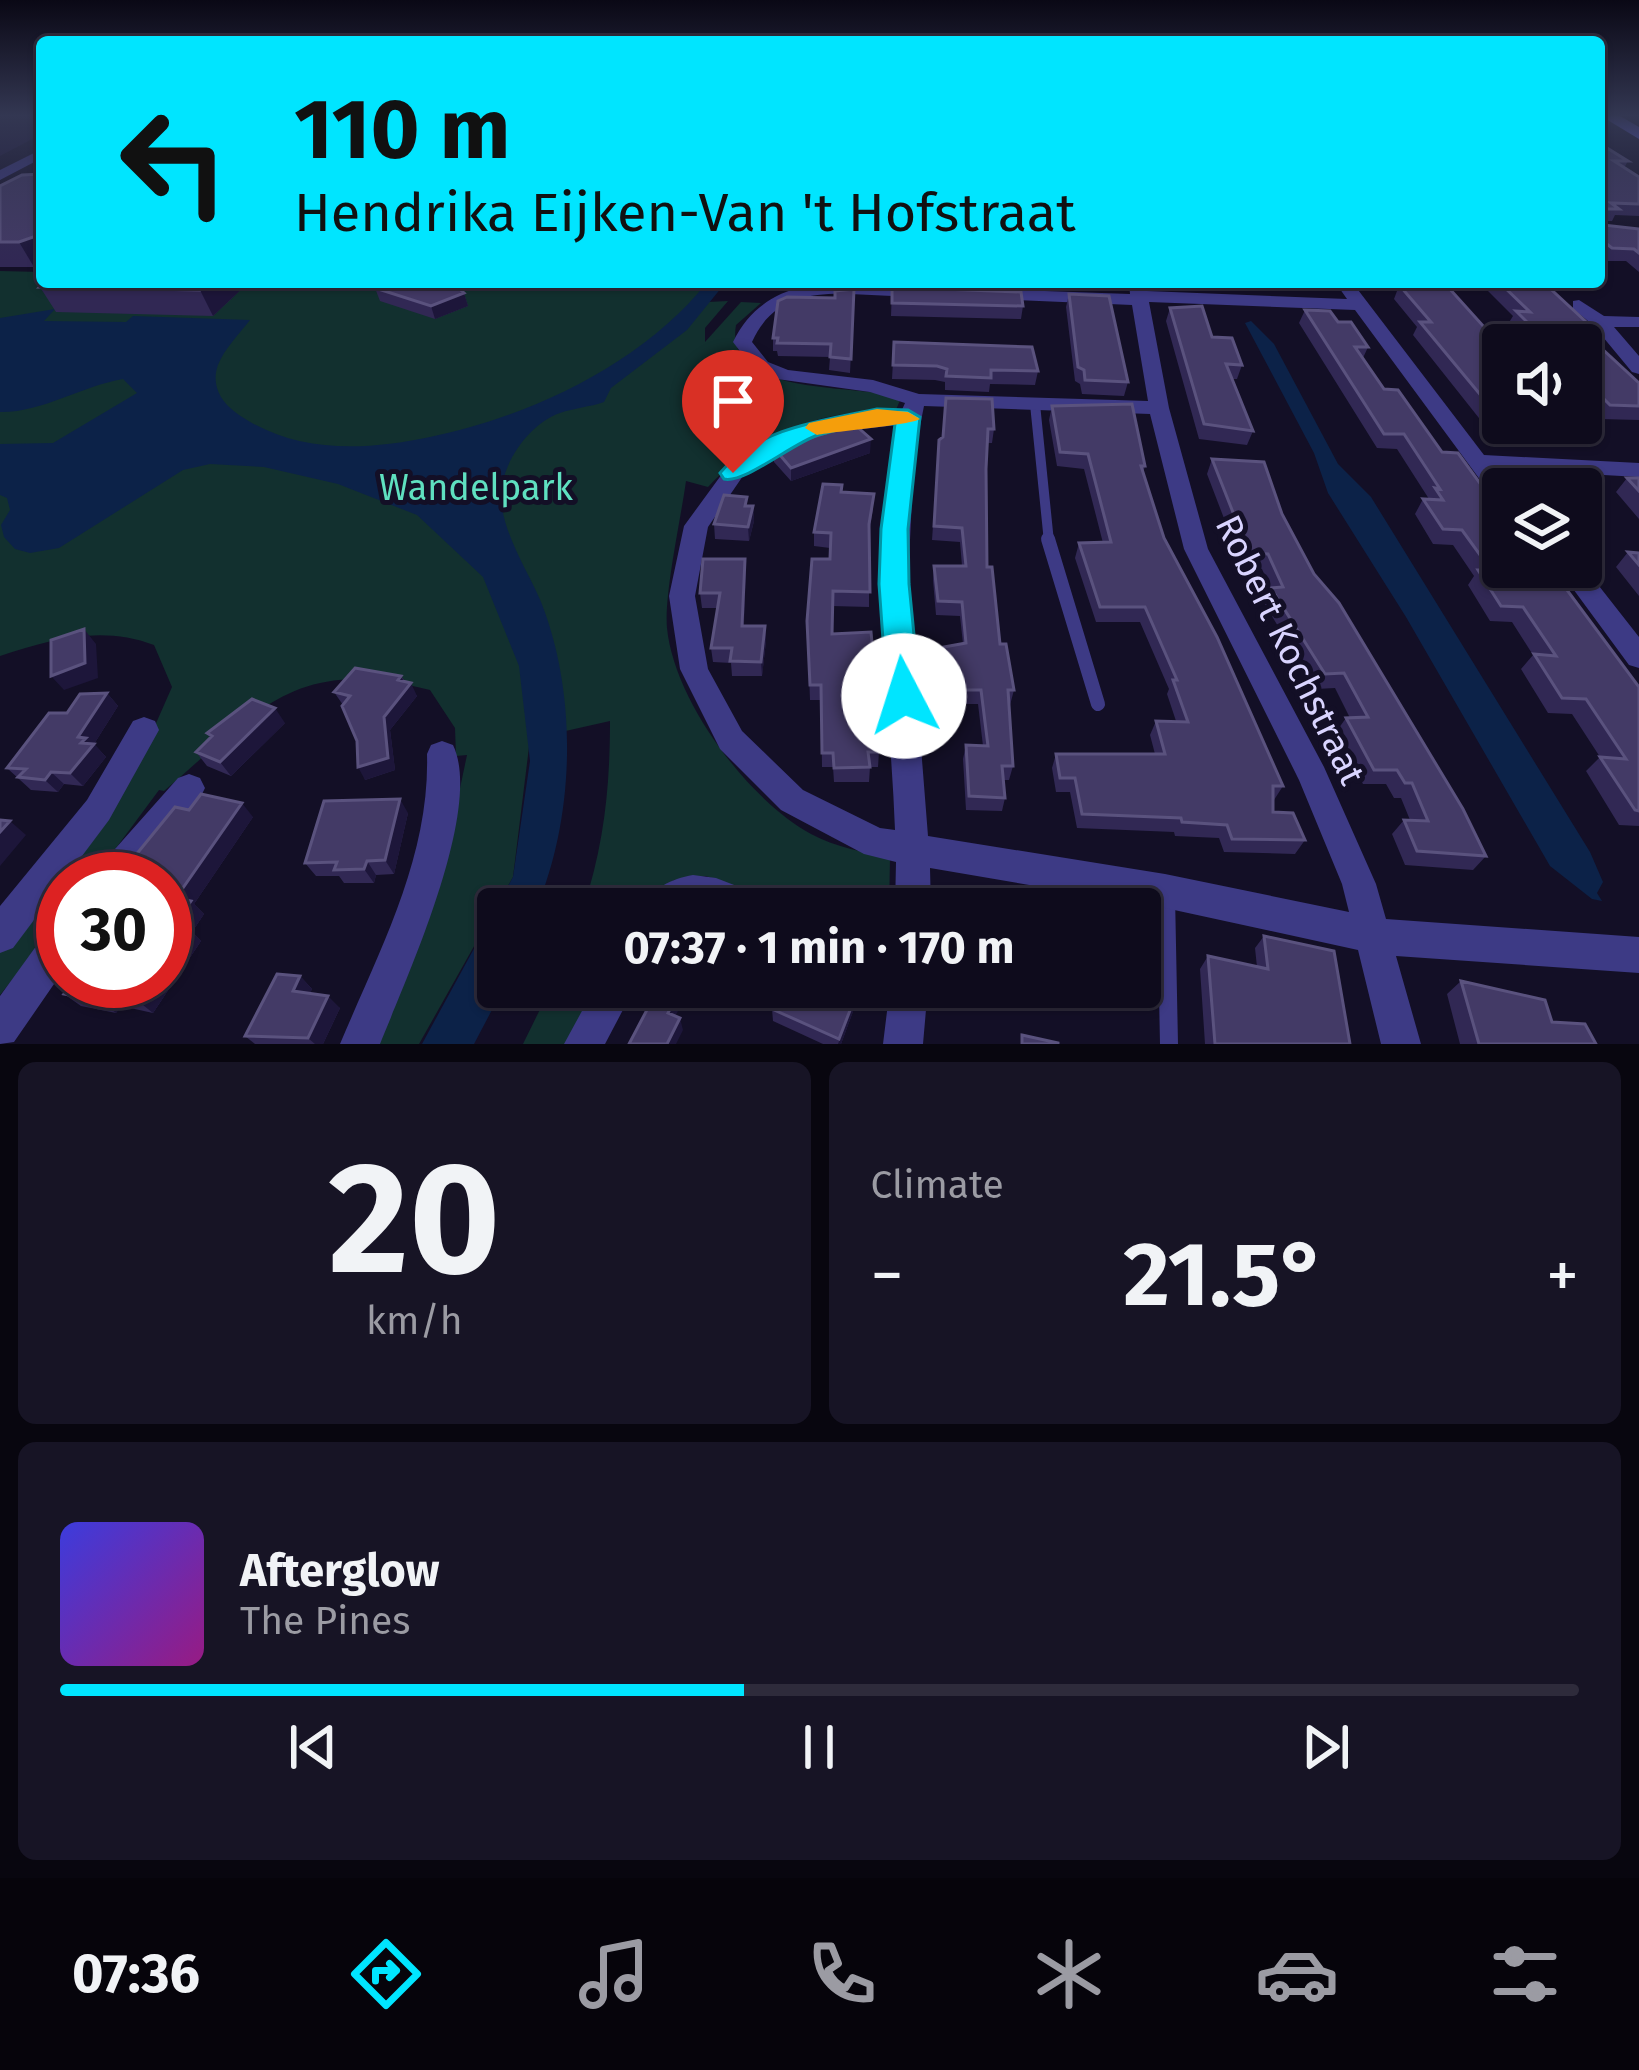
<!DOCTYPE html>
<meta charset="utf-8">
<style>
:root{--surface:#0e0b1c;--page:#171425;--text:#f1f3f6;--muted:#9b9ba3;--line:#2e2b3b;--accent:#00e5ff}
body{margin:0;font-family:"Fira Sans",sans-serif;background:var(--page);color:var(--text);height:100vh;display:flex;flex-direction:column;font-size:45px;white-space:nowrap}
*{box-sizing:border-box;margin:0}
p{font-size:39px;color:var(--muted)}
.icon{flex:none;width:66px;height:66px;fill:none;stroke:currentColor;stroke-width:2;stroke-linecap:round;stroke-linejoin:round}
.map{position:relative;height:1044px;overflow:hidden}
.sheet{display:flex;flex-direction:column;gap:18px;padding:18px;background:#08060f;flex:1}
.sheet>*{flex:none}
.top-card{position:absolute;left:36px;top:36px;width:1569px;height:252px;border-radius:12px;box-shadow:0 3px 9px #0004,0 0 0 3px var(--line);background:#00e5ff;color:#111;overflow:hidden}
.fabs{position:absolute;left:1482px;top:324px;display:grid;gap:24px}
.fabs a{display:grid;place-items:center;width:120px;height:120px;border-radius:12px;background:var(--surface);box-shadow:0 3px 9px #0004,0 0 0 3px var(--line);font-size:60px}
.speed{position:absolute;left:36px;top:852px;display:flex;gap:24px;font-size:60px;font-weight:700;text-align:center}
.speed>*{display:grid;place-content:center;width:156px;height:156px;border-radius:50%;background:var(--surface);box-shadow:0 3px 9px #0004,0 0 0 3px var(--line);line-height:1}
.speed .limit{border:18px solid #d22;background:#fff;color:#111}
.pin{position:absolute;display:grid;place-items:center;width:102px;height:102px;color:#fff;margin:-123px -51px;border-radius:50% 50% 50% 0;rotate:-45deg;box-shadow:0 0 12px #0007}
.pin .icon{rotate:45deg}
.me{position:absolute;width:132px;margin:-66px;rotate:355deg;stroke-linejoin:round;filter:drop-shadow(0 0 9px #0008)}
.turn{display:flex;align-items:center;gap:42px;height:252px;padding:0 60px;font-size:54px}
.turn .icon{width:156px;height:156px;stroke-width:2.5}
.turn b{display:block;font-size:84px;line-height:102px}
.big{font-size:90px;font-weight:700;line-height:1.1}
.sheet .tile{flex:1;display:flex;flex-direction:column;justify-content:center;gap:18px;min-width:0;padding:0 42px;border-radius:18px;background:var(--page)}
.sheet .dial{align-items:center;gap:0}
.dial b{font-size:156px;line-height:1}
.song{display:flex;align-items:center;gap:36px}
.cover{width:144px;height:144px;border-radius:18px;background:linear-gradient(135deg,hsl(240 70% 55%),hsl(310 70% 35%))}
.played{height:12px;border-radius:6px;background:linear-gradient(90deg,var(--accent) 45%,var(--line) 45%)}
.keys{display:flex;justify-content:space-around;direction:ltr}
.heat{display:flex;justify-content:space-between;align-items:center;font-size:66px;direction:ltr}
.sheet .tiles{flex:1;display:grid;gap:18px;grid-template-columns:1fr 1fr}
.tile:last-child{grid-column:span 2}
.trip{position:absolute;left:477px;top:888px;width:684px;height:120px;border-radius:12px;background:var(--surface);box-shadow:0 3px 9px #0004,0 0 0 3px var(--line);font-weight:700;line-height:120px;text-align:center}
.dock{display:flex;height:192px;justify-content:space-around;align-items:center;background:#06040b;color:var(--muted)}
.dock .icon{width:84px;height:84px}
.dock .active{color:var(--accent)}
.dock b{font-size:54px;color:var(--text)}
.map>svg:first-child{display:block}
</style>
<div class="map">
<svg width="1639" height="1044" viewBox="0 0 1639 1044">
<rect width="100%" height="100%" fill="#130f26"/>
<!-- green -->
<path fill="#12302f" d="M0 271 42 272V282H710L708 302 728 301 705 328V342L741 302 761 303 736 325C723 399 860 383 901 398L895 412C824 406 755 437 708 487L686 481C681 518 664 594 667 628 674 700 747 799 811 834 835 847 864 852 890 858L889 909H790L706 876 674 880 648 909H583C604 845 610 788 610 721L530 739 513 877 419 1044H376L443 869 467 755 456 756 455 728 430 690C295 655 260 709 164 791L159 790 93 879H63V916L0 995V951L131 780 172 687 154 645C103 625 50 639 0 656Z
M551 987H600L567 1044H523Z"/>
<!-- water -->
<path fill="#0c2248" d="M707 282H726L687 330 611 388 604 402C590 407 574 408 560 413 533 422 509 454 503 481 493 520 527 568 541 602 578 695 575 817 536 909H498V987H504L474 1044H422L513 877 530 761 519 666 483 577 417 515 338 484 264 467 210 464 183 470 59 548 30 553 15 549 4 537 1 525 10 510 7 498 0 495V444L53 443 137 393 123 379C82 386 41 413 0 412V318L55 309 44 321 126 322 133 316 250 320C240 333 224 349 218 365 211 384 220 401 235 412 292 454 363 451 430 437 529 417 644 363 707 282Z
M1251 321 1274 344 1338 464 1371 497 1590 852 1603 882 1597 893 1602 901 1592 899 1550 866 1406 617 1328 493 1314 453 1245 323Z"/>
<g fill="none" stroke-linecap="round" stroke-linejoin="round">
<!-- service-far2 -->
<path stroke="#3d3a85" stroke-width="10" d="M1035 404 1049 542"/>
<!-- service-far1 -->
<path stroke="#3d3a85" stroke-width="14" d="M1048 539 1098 704"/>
<!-- service -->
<path stroke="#3d3a85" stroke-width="18" d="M1166 895 1169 1044"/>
<!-- minor -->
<path fill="#3d3a85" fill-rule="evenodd" d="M42 149V158L0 180V170Z
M1129 282H1145L1147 291 1347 299 1335 282H1352L1484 455 1639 463V477L1495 469 1511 489H1503V503L1495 500 1355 310 1149 302 1169 408 1208 549 1324 767 1376 884 1386 919 1639 937V973L1396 956 1421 1044H1381L1358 950 1165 908 930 868 931 909H895L896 862 864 854 781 810 720 749 680 669 669 596 684 526 730 463 800 425 901 412 905 403 870 392 777 379 754 370 733 342C768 269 850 281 920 286L929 291 926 295C865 303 785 269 752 342L768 362 788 370 873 380 919 394 1148 401 1132 305 991 299 982 294 991 289 1130 294ZM924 406 1150 414 1184 549 1299 780 1342 884 1349 912 1165 874 928 836 908 582 914 456ZM897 425C867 557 890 696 895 830L880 828 803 790 742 731 708 669 695 596 708 527 745 473 813 435Z
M1579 300 1604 316 1639 317V327H1614L1639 356V374L1632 372 1593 325 1573 309V301Z
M1581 563 1639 637V668L1629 665 1557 567H1581Z
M144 717 155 721 159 730 109 820 13 948 0 953V906L87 800 133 721Z
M442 741 453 745C484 809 406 979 380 1044H340C379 951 430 858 427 754L431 745Z
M189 774 200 778 205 788 200 798 133 879H94L99 867 178 778Z
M693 875 716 878 765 897 771 909H642C651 888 671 879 693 875Z
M63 922V971L14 1042 0 1044V996L50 927Z
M595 987H635L605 1044H564Z
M890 987H928L923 1044H883Z"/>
<!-- secondary -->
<path fill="#6f6bff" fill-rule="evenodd" d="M1601 116H1620L1639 127V139Z"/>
</g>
<!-- wall -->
<path fill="#312854" d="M1599 143 1628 161 1624 168 1639 177V216L1615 215 1612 221H1603V225L1639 229V272L1626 261H1604L1599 257Z
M42 174V263L34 267H0V186Z
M46 282H245L246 285 213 316 56 312 40 287Z
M1274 282H1302L1300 285Z
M1390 282H1430L1503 348 1502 361 1562 425 1553 439 1494 437 1413 335 1417 327 1394 299 1397 291Z
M1479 282H1543L1597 332 1592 339 1639 383V420L1600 419 1581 399V345H1528L1508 324 1513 316Z
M892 287 1023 306 1021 319 891 316Z
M375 288 464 293 468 306 435 319 380 301Z
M854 289 850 373 829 370 830 357 778 356 777 351H773V338L835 298Z
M1069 294 1128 382 1124 396 1082 394 1080 384 1075 381 1066 307Z
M1170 308 1212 337 1242 365 1237 379H1232L1253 431 1247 445 1199 439 1166 321Z
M1305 310 1338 322 1368 347 1363 358 1503 567 1639 687V826L1619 825 1586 771 1600 757 1572 714 1548 713 1521 669 1533 655 1512 622 1490 621 1468 585 1474 576 1453 545 1433 544 1415 514 1423 499H1429L1397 449 1377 448 1299 323Z
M894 342 1038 371 1035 385 990 384 989 392 945 390V382L935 380 892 379Z
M946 398 994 429 992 443H987L986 469 987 567 1000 644 1014 690 1010 705H1009L1013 766 1009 780H1003L1005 798 1002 811 966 810 963 759 966 745 983 746 978 704H952L946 700 942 661 944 647 963 644 960 616 936 615 933 580 934 566H962L960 542 932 540 938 453 943 438Z
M1052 406 1145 466 1143 473 1164 538 1283 786 1274 800 1273 812 1305 840 1295 854 1224 852 1219 838 1175 836 1174 832 1077 828 1070 792H1056L1052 768 1056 754H1155L1150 735 1156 721H1176L1167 694 1169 689 1140 622H1096L1075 558 1079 543H1103L1084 469 1057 466 1049 420Z
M794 443 870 453 791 481 774 462V448Z
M1212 459 1282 514 1314 574 1486 856 1473 870 1405 865 1392 834 1404 820H1410L1401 798H1394L1386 784H1363L1336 732 1346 718H1350L1335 688 1316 689 1264 603 1271 590 1262 569 1243 568 1207 474Z
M1627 478H1639V519L1616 492Z
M842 492 873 509 869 533V607L832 606V634L875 674 874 688 854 689 857 727 879 752 878 767H870L869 782H834L833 767H822L821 700H810L807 621 830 559V548L814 546V532Z
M747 506H753L754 521 749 541 715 539 714 524Z
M1628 552 1639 553V596L1616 567Z
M745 559 744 626H765L766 641 762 676H732L731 663 713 662 711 648 718 608H702L700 593Z
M401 676 417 696 390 730 395 770 365 780 357 741 343 705 334 692Z
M107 693 118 706 94 744 106 757 83 786 64 784 58 792 31 790 7 768 67 713Z
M285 723 231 776 207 766 196 752 210 738 207 733Z
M189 810 253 817 194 904 204 914 192 932 201 941 153 1013 121 1006 116 1013 81 1006 64 994 165 879H139L126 867Z
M408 813 394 874 376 875 374 883H344L339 876H316L305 863Z
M1264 936 1350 1044H1205L1200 969 1208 956 1257 967 1255 948Z
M1140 949 1155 987 1151 993 1123 987H1140Z
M300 976 312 989 310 993 340 1008 323 1044H255L245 1036Z
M1461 981 1552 1022 1596 1044H1460L1447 994Z
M862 987 841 1044H823L773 1021 772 1009Z
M975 987H1056L1051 998Z"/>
<!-- shaded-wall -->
<path fill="#1d163a" d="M0 116H36L42 127V134L0 156Z
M40 234 42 237V263L34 267 19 242Z
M209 282H245L246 285 213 316 200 290Z
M464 293 468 306 435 319 431 306Z
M871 439 870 453 791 481V468Z
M753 506 754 521 749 541 748 527Z
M745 559 746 574 743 640 742 626Z
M765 626 766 641 762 676 761 662Z
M84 629 96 644 98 678 64 690 51 676Z
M401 676 407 688 411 683 417 696 390 730 395 770 365 780 358 767 384 717 398 680Z
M107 693 118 706 94 744 106 757 83 786 70 773 78 737Z
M275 708 285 723 231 776 220 762Z
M51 772 64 784 58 792 45 780Z
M400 799 408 813 394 874 385 860Z
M242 803 253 817 194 904 204 914 192 932 201 941 153 1013 138 1001 152 981H165V962L174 926 176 898Z
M10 821 26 835 0 866V832Z
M367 861 376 875 374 883 364 869Z
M300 976 312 989 305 1003 293 991Z
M681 987H691L671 1024 668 1013Z
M859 987H862L841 1044H838Z
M105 994 121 1006 116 1013 100 1001Z
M328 996 340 1008 323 1044H315L308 1038Z
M680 1018 683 1030 676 1044H667Z"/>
<!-- building -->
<path fill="#433a66" stroke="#5a527e" stroke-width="3" d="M1599 143 1628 161H1614L1639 177V204L1611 203 1619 209H1603V225L1639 229V253L1634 249 1612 248 1599 238Z
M42 174V234L19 242H0V186L22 175Z
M46 282H209L200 290 40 287Z
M394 282H452L464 293 431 306 375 288Z
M1406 282H1430L1434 287H1448L1503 348V353L1490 352 1503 362V422L1420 322H1431L1400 286H1410Z
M1499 282H1543L1597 332H1584L1639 383V406L1610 405 1581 376V345H1550L1516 311 1530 312Z
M892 287 1021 292 1023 306 892 303Z
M854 289 851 359 830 357 831 344 777 343 778 338H773L778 301 787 297 835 298V291Z
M1069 294 1109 296 1128 382 1085 380 1084 370 1078 367Z
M1202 306 1212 337 1232 338 1242 365 1226 364 1253 431 1204 424 1170 308Z
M1305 310 1330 311 1338 322H1351L1368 347H1355L1384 389 1398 390 1442 452 1458 453 1503 515V567H1550L1639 687V811L1635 810 1600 757 1626 759 1586 699 1562 698 1534 654 1556 656 1523 607 1501 606 1478 570H1491L1462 530 1443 529 1423 499 1443 500 1435 488 1440 489 1404 434H1384Z
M894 342 1032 347 1038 371 991 370V378L946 376 947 369 937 366 893 365Z
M946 398 992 399 994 429H988L986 469 987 567H992L1000 644H1006L1014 690H1008L1013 766H1002L1005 798 969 796 966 745 988 746 981 690H954L948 685 944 647 966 643 962 602 938 601 934 566H966L962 528 934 526 939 440 943 437Z
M1132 404 1145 466H1141L1164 538 1217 637 1283 786H1273V812L1293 813 1305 840 1232 839 1227 825 1182 822 1181 818 1082 814 1075 778H1060L1056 754H1165L1156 721 1188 722 1173 680H1177L1145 607H1100L1079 543 1111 542 1088 454 1060 452 1052 406Z
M854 424 871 439 791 468 774 448 791 440 794 443Z
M1212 459 1264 462 1282 514 1314 574 1339 603 1463 809 1486 856 1417 851 1404 820 1428 821 1412 783H1405L1397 770H1374L1346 718 1368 717 1344 673 1325 674 1271 588 1283 587 1268 554 1249 553Z
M1627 478H1639V491Z
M823 484 842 485 841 492 874 494 869 524 870 592 833 591 832 634 871 632 875 674H852L857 727H878L879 752H868L870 767 834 768 833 753H822L821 685H810L807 621 812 559H830L831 533 814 532Z
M724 495 747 497 745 506H753L748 527 714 524Z
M1628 552 1639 553V565Z
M703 559H745L742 626H765L761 662 730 661 732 648H711L720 593H700Z
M84 629 85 663 51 676V640Z
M355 668 401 676 398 680 411 683 384 717 388 758 358 767 357 741 342 706 350 696 334 692Z
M107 693 78 737 86 738 81 743 94 744 70 773 51 772 45 780 18 777 26 769 7 768 49 713H67L80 694Z
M252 699 275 708 220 762 196 752 212 736 207 733Z
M201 794 242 803 176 898 191 901 174 926 188 928 165 962V879H151L155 873 126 867 175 807 189 810Z
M400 799 385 860 367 861 364 869 334 870 337 862 305 863 324 801Z
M0 820 10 821 0 832Z
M979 899 1052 909H972L973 905 979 906Z
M1264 936 1334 951 1350 1044H1215L1208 956 1268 969Z
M1140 949 1153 953 1155 987 1140 984Z
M277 974 300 976 293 991 328 996 308 1038 245 1036Z
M74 981H152L138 1001 105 994 100 1001 64 994Z
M1461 981 1545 1000 1552 1022 1585 1024 1596 1044H1479Z
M659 987H681L668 1013 680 1018 667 1044H629Z
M782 987H859L839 1039 772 1009Z
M1022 1035 1058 1043V1044H1022Z"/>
<!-- sky -->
<linearGradient id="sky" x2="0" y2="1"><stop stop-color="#0a0815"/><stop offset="0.44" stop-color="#333752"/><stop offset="1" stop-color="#333752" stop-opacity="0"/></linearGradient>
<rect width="1639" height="262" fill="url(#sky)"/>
<!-- route -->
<path fill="#00e5ff" stroke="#0095a6" stroke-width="3" d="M877 409 908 410 920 417 908 529 909 584 920 696 916 705 904 709 892 705 887 696 879 584 881 529 895 424C870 423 842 428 818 435 793 443 744 484 724 479L720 473C756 428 824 420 877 409Z"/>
<!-- slow -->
<path fill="#f59e0b" d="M877 409 908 412 920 419C911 425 837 431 817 435L805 428 809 423Z"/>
<g text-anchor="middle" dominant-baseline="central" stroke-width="10" stroke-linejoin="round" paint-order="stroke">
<!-- park labels -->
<g font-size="36" fill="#5fe0c0" stroke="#130f26">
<text x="476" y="488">Wandelpark</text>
</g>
<!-- street labels -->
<g font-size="36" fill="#d9d4ff" stroke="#130f26">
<text transform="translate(1290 650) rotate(64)">Robert Kochstraat</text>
</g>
</g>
</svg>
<div class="fabs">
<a><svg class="icon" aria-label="sound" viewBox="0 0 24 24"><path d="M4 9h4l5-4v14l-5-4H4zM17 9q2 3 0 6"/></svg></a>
<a><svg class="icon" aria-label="layers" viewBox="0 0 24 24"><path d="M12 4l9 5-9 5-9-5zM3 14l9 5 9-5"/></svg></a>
</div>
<div class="speed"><div class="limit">30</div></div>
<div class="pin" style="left:733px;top:473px;background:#d93025"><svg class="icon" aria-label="arrive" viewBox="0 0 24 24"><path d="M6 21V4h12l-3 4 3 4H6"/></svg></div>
<svg class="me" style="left:904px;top:696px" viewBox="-20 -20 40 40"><circle r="19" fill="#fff"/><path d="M0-13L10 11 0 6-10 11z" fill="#00e5ff"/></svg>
<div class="trip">07:37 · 1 min · 170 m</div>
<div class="top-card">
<div class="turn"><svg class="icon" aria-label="left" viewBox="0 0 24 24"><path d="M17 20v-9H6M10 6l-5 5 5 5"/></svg><div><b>110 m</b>Hendrika Eijken-Van 't Hofstraat</div></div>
</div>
</div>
<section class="sheet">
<div class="tiles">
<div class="tile dial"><b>20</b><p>km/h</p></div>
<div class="tile"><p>Climate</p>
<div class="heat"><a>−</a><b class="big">21.5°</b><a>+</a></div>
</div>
<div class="tile">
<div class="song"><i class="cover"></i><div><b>Afterglow</b><p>The Pines</p></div></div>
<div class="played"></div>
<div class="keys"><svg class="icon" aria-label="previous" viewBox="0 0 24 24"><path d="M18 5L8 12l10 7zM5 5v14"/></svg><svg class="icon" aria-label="pause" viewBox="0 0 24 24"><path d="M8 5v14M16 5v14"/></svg><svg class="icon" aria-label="next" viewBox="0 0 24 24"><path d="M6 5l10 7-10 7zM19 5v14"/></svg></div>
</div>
</div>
</section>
<nav class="dock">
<b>07:36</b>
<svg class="icon active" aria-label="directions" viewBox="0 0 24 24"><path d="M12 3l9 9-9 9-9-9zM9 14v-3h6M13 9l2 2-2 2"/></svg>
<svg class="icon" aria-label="music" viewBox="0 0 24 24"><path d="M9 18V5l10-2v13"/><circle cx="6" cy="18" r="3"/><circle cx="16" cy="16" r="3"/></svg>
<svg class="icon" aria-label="phone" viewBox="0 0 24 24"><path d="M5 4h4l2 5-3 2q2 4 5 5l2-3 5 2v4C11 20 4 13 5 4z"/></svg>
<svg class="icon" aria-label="climate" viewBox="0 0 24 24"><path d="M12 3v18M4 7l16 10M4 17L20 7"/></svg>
<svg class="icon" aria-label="car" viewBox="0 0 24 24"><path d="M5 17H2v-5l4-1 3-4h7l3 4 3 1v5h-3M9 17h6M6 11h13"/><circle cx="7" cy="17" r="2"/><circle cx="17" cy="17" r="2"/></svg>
<svg class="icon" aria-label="filters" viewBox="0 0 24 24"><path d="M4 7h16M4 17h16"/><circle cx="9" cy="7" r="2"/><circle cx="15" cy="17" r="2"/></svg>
</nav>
